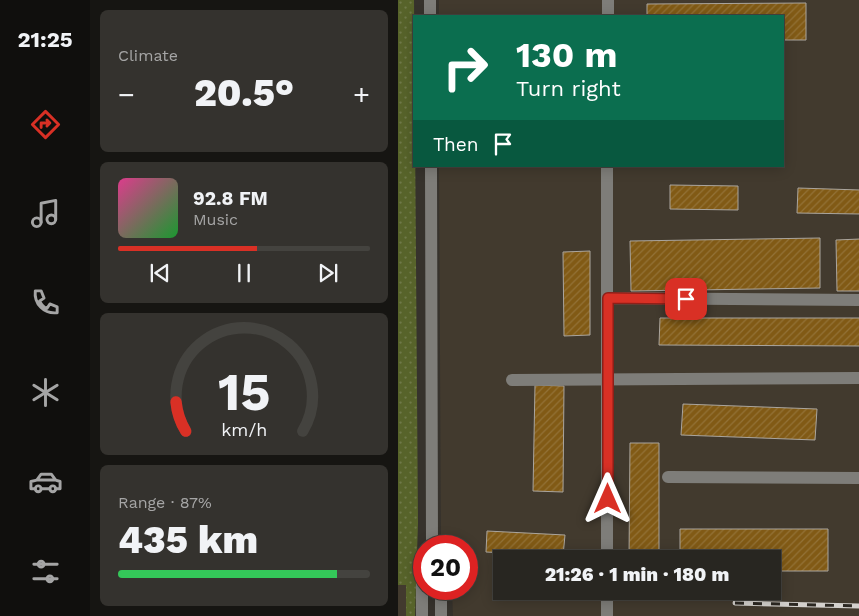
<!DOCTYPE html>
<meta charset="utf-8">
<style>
:root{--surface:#282621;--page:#34322e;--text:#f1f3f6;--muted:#a5a5a5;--line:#44433f;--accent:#d93025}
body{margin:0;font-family:"Work Sans",sans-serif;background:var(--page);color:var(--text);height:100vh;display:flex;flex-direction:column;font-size:19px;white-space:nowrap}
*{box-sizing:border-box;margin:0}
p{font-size:16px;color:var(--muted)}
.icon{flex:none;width:28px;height:28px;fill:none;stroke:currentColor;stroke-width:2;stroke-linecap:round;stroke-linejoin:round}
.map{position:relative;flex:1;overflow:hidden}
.panel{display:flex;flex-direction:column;gap:10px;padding:10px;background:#161512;width:308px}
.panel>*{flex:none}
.top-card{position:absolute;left:15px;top:15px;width:371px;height:152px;border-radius:0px;box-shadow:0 2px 12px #0003,0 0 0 1px var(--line);background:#0b6e4f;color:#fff;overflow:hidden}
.speed{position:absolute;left:15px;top:535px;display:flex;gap:10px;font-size:25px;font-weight:700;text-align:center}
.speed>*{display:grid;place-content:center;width:65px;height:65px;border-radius:50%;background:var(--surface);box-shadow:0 2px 12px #0003,0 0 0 1px var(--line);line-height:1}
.speed .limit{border:8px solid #d22;background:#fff;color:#111}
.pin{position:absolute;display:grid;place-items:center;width:42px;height:42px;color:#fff;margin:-21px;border-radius:10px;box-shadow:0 2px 8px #0006}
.me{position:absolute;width:55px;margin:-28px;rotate:0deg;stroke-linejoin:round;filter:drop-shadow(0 0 4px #0008)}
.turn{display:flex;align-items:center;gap:18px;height:105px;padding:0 20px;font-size:22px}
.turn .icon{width:65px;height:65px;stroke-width:2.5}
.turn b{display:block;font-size:35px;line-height:42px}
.then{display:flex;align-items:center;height:48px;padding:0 20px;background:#0003;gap:10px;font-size:19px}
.big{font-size:38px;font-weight:800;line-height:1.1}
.panel .widget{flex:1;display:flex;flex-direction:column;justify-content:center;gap:8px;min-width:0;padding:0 18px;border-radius:8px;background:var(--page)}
.panel .dial{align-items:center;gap:0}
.dial svg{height:130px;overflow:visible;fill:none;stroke:var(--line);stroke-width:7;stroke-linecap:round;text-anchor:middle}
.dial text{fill:var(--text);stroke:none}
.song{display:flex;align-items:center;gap:15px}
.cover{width:60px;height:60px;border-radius:8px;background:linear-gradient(135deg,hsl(330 70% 55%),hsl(130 70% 35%))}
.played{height:5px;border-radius:2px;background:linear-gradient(90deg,var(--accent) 55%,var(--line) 55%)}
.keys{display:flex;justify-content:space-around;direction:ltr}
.heat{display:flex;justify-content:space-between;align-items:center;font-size:28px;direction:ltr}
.charge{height:8px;border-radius:4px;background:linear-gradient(90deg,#34c759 87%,var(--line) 0)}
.trip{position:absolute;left:95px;top:550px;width:288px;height:50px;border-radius:0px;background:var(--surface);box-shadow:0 2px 12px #0003,0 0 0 1px var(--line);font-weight:800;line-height:50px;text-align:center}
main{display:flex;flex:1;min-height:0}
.menu{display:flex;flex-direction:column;width:90px;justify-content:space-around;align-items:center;background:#100f0d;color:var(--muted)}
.menu .icon{width:35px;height:35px}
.menu .active{color:var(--accent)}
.menu b{font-size:22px;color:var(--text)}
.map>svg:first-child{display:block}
</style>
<main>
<nav class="menu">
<b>21:25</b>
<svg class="icon active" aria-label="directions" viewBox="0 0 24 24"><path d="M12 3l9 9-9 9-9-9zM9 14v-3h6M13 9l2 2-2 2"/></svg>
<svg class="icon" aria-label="music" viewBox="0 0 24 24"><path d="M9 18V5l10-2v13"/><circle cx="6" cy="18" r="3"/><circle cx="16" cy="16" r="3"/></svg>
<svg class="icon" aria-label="phone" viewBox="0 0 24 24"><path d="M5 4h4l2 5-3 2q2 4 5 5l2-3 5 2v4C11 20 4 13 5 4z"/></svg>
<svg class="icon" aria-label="climate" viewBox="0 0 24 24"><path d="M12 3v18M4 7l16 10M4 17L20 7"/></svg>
<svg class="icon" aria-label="car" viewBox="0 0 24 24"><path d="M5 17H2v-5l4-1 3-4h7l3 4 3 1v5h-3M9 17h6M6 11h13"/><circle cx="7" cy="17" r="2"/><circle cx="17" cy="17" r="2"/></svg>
<svg class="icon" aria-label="filters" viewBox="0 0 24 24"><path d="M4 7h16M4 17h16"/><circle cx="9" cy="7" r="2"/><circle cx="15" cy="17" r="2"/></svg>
</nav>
<section class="panel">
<div class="widget"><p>Climate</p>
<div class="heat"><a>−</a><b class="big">20.5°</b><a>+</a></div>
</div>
<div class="widget">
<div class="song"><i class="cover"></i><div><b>92.8 FM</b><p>Music</p></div></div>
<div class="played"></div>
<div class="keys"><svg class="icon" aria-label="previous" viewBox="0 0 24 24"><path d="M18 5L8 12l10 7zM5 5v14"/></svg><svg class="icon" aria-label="pause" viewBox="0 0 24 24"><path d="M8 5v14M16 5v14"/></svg><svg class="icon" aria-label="next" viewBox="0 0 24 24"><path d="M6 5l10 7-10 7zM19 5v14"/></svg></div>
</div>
<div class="widget dial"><svg viewBox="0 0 100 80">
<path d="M14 69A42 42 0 1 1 86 69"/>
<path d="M14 69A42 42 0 0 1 8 51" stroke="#d93025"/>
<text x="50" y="56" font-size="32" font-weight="700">15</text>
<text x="50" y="72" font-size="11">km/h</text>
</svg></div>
<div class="widget"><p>Range · 87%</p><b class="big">435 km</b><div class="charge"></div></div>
</section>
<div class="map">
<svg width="462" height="616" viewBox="0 0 462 616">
<defs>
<pattern id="grass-dots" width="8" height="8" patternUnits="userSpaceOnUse" patternTransform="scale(1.25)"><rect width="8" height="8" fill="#57632a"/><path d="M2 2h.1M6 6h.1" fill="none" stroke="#6f7949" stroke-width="1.8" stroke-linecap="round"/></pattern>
<pattern id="building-hatch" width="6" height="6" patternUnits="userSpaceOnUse" patternTransform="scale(1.25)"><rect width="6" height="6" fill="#815a15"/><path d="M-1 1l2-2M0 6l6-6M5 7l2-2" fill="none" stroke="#937237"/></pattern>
</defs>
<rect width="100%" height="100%" fill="#36322c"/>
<!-- built -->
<path fill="#423a2e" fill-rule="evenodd" d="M41 0H461V616H55L54 589H69V546H45L43 541 41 166H385V16H41ZM104 559H374V591H104Z
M0 585H8V616H0Z"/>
<!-- grass -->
<path fill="url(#grass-dots)" d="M0 0H16L20 523 17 616H8V585H0Z"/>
<!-- building -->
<path fill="url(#building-hatch)" stroke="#aaa59e" d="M408 3V40H385V16H249V4Z
M272 185 340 186V210L272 209Z
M400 188 462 190V214L399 213Z
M422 238V288L233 291 232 241Z
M462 239V291H439L438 240Z
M192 251V335L166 336 165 252Z
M262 318H462V346L261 345Z
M137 385 166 386 165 492 135 491Z
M285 404 419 409 417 440 283 435Z
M232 443H261V559H231Z
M282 529H430V571H374V559H282Z
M89 531 167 535 165 556 88 552Z"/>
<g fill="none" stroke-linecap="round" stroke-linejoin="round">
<!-- minor -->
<path stroke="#7e7d79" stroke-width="12" d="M32 0V16
M210 16V0
M33 166 34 546
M210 298 462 300
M114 380 462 378
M270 477 462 478
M209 559V166
M43 589V616
M24 616V569L26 565
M209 616V591"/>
<!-- rail casing -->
<g stroke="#d4d1cd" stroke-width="5">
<path id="rail" d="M337 603 462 606"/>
</g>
<!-- rail -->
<use href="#rail" stroke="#2c2822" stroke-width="3" stroke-dasharray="9" stroke-linecap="butt"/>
</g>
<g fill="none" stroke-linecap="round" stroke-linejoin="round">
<!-- route casing -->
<g stroke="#8d1f18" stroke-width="12">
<path id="route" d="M210 499V298L288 299"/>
</g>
<!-- route -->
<use href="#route" stroke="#d93025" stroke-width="9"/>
</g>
</svg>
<div class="speed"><div class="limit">20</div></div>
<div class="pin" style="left:288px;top:299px;background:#d93025"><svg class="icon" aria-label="arrive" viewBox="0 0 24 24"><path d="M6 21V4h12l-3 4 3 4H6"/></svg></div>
<svg class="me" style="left:210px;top:499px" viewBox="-20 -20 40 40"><path d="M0-17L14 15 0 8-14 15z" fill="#d93025" stroke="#fff" stroke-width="4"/></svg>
<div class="trip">21:26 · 1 min · 180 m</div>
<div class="top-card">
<div class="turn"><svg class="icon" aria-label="right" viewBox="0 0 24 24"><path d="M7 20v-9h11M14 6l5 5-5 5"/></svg><div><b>130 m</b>Turn right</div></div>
<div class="then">Then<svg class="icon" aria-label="arrive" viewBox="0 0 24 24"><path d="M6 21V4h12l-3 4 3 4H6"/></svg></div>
</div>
</div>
</main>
